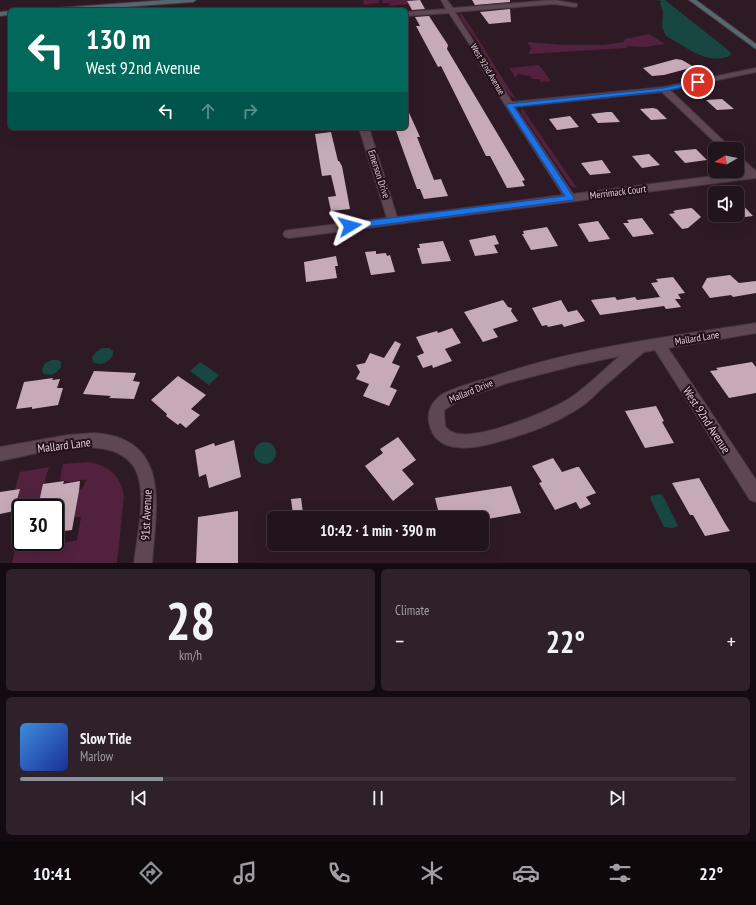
<!DOCTYPE html>
<meta charset="utf-8">
<style>
:root{--surface:#22141c;--page:#2e2129;--text:#f1f3f6;--muted:#a29ea3;--line:#3f333b;--accent:#8c9099}
body{margin:0;font-family:"PT Sans Narrow",sans-serif;background:var(--page);color:var(--text);height:100vh;display:flex;flex-direction:column;font-size:15px;white-space:nowrap}
*{box-sizing:border-box;margin:0}
p{font-size:13px;color:var(--muted)}
.icon{flex:none;width:22px;height:22px;fill:none;stroke:currentColor;stroke-width:2;stroke-linecap:round;stroke-linejoin:round}
.map{position:relative;height:563px;overflow:hidden}
.panel{display:flex;flex-direction:column;gap:6px;padding:6px;background:#130b0f;flex:1}
.panel>*{flex:none}
.top-card{position:absolute;left:8px;top:8px;width:400px;height:122px;border-radius:6px;box-shadow:0 4px 16px #0002,0 0 0 1px var(--line);background:#00695c;color:#fff;overflow:hidden}
.needle{width:26px;rotate:260deg}
.buttons{position:absolute;left:708px;top:142px;display:grid;gap:8px}
.buttons a{display:grid;place-items:center;width:36px;height:36px;border-radius:6px;background:var(--surface);box-shadow:0 4px 16px #0002,0 0 0 1px var(--line);font-size:20px}
.speed{position:absolute;left:12px;top:499px;display:flex;gap:8px;font-size:20px;font-weight:700;text-align:center}
.speed>*{display:grid;place-content:center;width:52px;height:52px;border-radius:50%;background:var(--surface);box-shadow:0 4px 16px #0002,0 0 0 1px var(--line);line-height:1}
.speed .limit{border:2px solid #111;border-radius:6px;background:#fff;color:#111}
.pin{position:absolute;display:grid;place-items:center;width:34px;height:34px;color:#fff;margin:-17px;border:2px solid #fff;border-radius:50%;box-shadow:0 1px 4px #0007}
.me{position:absolute;width:44px;margin:-22px;rotate:82deg;stroke-linejoin:round;filter:drop-shadow(0 0 3px #0008)}
.turn{display:flex;align-items:center;gap:14px;height:84px;padding:0 12px;font-size:18px}
.turn .icon{width:52px;height:52px;stroke-width:2.5}
.turn b{display:block;font-size:28px;line-height:34px}
.lanes{display:flex;align-items:center;height:38px;padding:0 12px;background:#0003;justify-content:center;gap:20px;direction:ltr}
.lanes .off{opacity:.35}
.big{font-size:30px;font-weight:700;line-height:1.1}
.panel .tile{flex:1;display:flex;flex-direction:column;justify-content:center;gap:6px;min-width:0;padding:0 14px;border-radius:6px;background:var(--page)}
.panel .dial{align-items:center;gap:0}
.dial b{font-size:52px;line-height:1}
.song{display:flex;align-items:center;gap:12px}
.cover{width:48px;height:48px;border-radius:6px;background:linear-gradient(135deg,hsl(210 70% 55%),hsl(230 70% 35%))}
.played{height:4px;border-radius:2px;background:linear-gradient(90deg,var(--accent) 20%,var(--line) 20%)}
.keys{display:flex;justify-content:space-around;direction:ltr}
.heat{display:flex;justify-content:space-between;align-items:center;font-size:22px;direction:ltr}
.panel .tiles{flex:1;display:grid;gap:6px;grid-template-columns:1fr 1fr}
.tile:last-child{grid-column:span 2}
.trip{position:absolute;left:267px;top:511px;width:222px;height:40px;border-radius:6px;background:var(--surface);box-shadow:0 4px 16px #0002,0 0 0 1px var(--line);font-weight:700;line-height:40px;text-align:center}
.menu{display:flex;height:64px;justify-content:space-around;align-items:center;background:#0e080b;color:var(--muted)}
.menu .icon{width:28px;height:28px}
.menu .on{color:var(--accent)}
.menu b{font-size:18px;color:var(--text)}
.map>svg:first-child{display:block}
</style>
<div class="map">
<svg width="756" height="563" viewBox="0 0 756 563">
<rect width="100%" height="100%" fill="#2e1a25"/>
<!-- green -->
<path fill="#52213e" d="M363 0H413L407 1 408 4 390 6 389 3H383L382 0 378 1 379 3 364 5Z
M459 14H462C481 42 497 71 516 99 503 95 484 53 476 40 471 32 462 23 459 14Z
M649 34 665 44 644 47 628 46 626 48 528 54 531 48 527 42 565 45H603L624 42 625 39Z
M539 65 551 81 541 82 539 79H533L530 76 519 74 516 76 518 81 509 68Z
M522 108 577 188 571 186 521 113Z
M88 462C109 465 121 476 124 496L117 563H12L21 522V542H54V545L77 540 81 517H74L79 491 84 486 86 480C75 478 72 486 60 479L63 464Z
M49 467 39 501H46L44 508H21V510L14 511 20 489H15L20 472Z"/>
<!-- water -->
<path fill="#184742" d="M658 0H665L723 46 731 53V55C709 67 685 46 666 36L662 27 663 12 660 2H662Z
M102 348H109L113 351V355C108 363 102 366 93 362L92 357 96 352Z
M52 360H58L61 362V367C56 374 51 377 43 373L42 369 45 363Z
M200 362 219 375 209 385 190 371Z
M254 453a11 11 0 1 1 22 0a11 11 0 1 1-22 0Z
M661 494 663 496 678 526 673 528 664 527 650 498 651 496Z"/>
<!-- building -->
<path fill="#c7aab8" d="M420 0 425 9 412 10 407 1Z
M472 0H510V2L475 5Z
M510 9 511 22 489 24 480 12Z
M429 16 448 45 447 49 525 180 522 181 525 186 507 188 490 156H486L441 66 438 67 416 26H420L415 17Z
M676 59 682 60 694 67 664 75 652 76 643 68Z
M722 99 734 109 717 110 706 100Z
M406 106 420 137H417L434 180 441 179 448 196 424 199 420 189H417L395 128H406Z
M653 108 657 109 667 119 651 120 640 109Z
M607 112H612L620 122 598 123 591 114Z
M570 116 579 127 557 130 549 119Z
M331 132 338 161H339L342 166 350 209 331 211 328 197 336 196 331 175 322 176 315 134Z
M696 149 707 160 685 163 674 151Z
M649 154 660 165 642 168 632 156Z
M602 160 611 173 590 175 581 163Z
M737 199 753 216 737 218Z
M691 208 693 209 701 217 688 228 682 229 669 214 675 213 673 211 677 210Z
M642 218 654 234 633 237 623 223H629L627 220Z
M598 221 610 239 589 242 578 224Z
M547 227 558 246 531 250 522 234H524L523 231Z
M495 235 499 244 494 245 498 253 475 256 469 240Z
M443 241 451 261 422 264 417 248H420L419 244Z
M376 251V254L386 253 387 256 390 255 395 272 371 275 365 252Z
M336 256 338 266H335L337 278 306 282 304 262Z
M730 275 739 283 756 281V293L733 297 731 295 710 298 702 287 707 278Z
M673 277 685 293 678 294 681 299H675L681 307 666 309 664 306 600 315 591 300 615 297 617 300 635 297 637 300 660 297 651 283 658 282 656 279Z
M503 300 508 307 512 308 511 311 518 321 493 329 498 337 483 342 464 312Z
M561 300 568 312 577 310 585 321 564 327 562 324 548 327 547 325 542 326 532 308Z
M452 328 461 343 445 349 452 361 433 368 432 365 423 368 417 356 424 353 416 337 437 331 438 333Z
M395 341 401 344 392 363 400 366 390 387 397 390 389 406 363 396 369 384 356 379 360 372 356 365 365 363 370 353 384 358Z
M752 362 756 367V393L729 398 710 371 718 370 716 368Z
M94 371 136 373 133 381 140 382 134 399 109 398 111 396 83 394Z
M178 376 206 395 191 409 200 415 186 428 180 423 178 425 166 416 167 414 151 400Z
M53 378 52 380 60 379 57 388H63L58 405 32 409V407L16 409 24 382Z
M656 406 664 421 662 422 674 443 645 448 625 411Z
M398 437 416 460 402 470 414 484 393 501 365 466 383 453 380 449Z
M234 440 241 477 209 488 206 474 199 477 195 450 214 443 215 446Z
M553 458 562 472 577 467H579L596 493 586 497 591 504 580 509 576 502 555 510 539 483 542 482 532 466Z
M699 478 726 525 730 531 705 536 693 515H690L672 483Z
M64 481 63 484 80 481 79 491 72 530 55 532V508H44L46 501 39 502 43 484Z
M511 486 521 513 482 520V518H440L435 498Z
M20 489 14 511 0 514V492Z
M301 498 303 513 293 515 291 499Z
M238 511V563H196L198 517Z"/>
<g fill="none" stroke-linecap="round" stroke-linejoin="round">
<!-- street casing -->
<g stroke="#46353e" stroke-width="2">
<path id="street" d="M441 0H447L453 8 554 0 577 4V6L575 7 554 4 455 12 512 102 664 87 756 68V72L670 90 732 149H722L662 92 515 107 573 194 745 172 737 164V156L740 157 756 171V178L289 238 285 237 283 234 285 231 289 230 387 218 359 128H369L397 217 563 195 482 69 470 45 449 13 406 16V12L446 9Z
M756 323V333L668 348 756 480V502L750 500 655 350 644 352C630 364 616 376 602 388 596 394 589 401 582 406 559 422 530 433 504 440 479 448 435 458 429 422 427 411 432 402 441 395 457 386 477 382 495 376 579 347 669 337 756 323ZM620 356C604 369 590 384 573 396 554 410 473 443 452 432 449 431 447 428 445 426L444 410 460 400 507 383 577 365Z
M94 433C172 438 156 508 152 563H134C137 537 144 509 140 484 131 424 38 454 0 461V447L68 435Z"/>
</g>
<!-- secondary casing -->
<g stroke="#46353e" stroke-width="2">
<path id="secondary" d="M166 0H196L193 2 84 10H54L57 8Z
M689 0H696L756 44V49Z
M10 11V15L0 16V12Z"/>
</g>
<!-- street -->
<use href="#street" fill="#5e4652" fill-rule="evenodd"/>
<!-- secondary -->
<use href="#secondary" fill="#55696f" fill-rule="evenodd"/>
</g>
<!-- route -->
<path fill="#1a73e8" stroke="#114b97" d="M698 80 701 82 700 84 664 91 514 107 574 198 573 200 350 229 345 226 350 223 565 196 506 105 507 104 664 88Z"/>
<g text-anchor="middle" dominant-baseline="central" stroke-width="4" stroke-linejoin="round" paint-order="stroke">
<!-- far-street labels -->
<g font-size="9" fill="#dfd0d7" stroke="#24101b">
<text transform="translate(488 69) rotate(59)">West 92nd Avenue</text>
</g>
<!-- street labels -->
<g font-size="10" fill="#dfd0d7" stroke="#24101b">
<text transform="translate(379 174) rotate(72)">Emerson Drive</text>
<text transform="translate(618 192) rotate(-7)">Merrimack Court</text>
<text transform="translate(697 338) rotate(-9)">Mallard Lane</text>
<text transform="translate(471 391) rotate(-22)">Mallard Drive</text>
</g>
<!-- near-street labels -->
<g font-size="12" fill="#dfd0d7" stroke="#24101b">
<text transform="translate(707 420) rotate(57)">West 92nd Avenue</text>
<text transform="translate(64 445) rotate(-7)">Mallard Lane</text>
<text transform="translate(146 515) rotate(-87)">91st Avenue</text>
</g>
</g>
</svg>
<div class="buttons">
<a><svg class="needle" viewBox="-14 -14 28 28"><path d="M0-13l5 13h-10z" fill="#e53935"/><path d="M0 13l5-13h-10z" fill="#a29ea3"/></svg></a>
<a><svg class="icon" aria-label="sound" viewBox="0 0 24 24"><path d="M4 9h4l5-4v14l-5-4H4zM17 9q2 3 0 6"/></svg></a>
</div>
<div class="speed"><div class="limit">30</div></div>
<div class="pin" style="left:698px;top:82px;background:#d93025"><svg class="icon" aria-label="arrive" viewBox="0 0 24 24"><path d="M6 21V4h12l-3 4 3 4H6"/></svg></div>
<svg class="me" style="left:350px;top:226px" viewBox="-20 -20 40 40"><path d="M0-17L14 15 0 8-14 15z" fill="#1a73e8" stroke="#fff" stroke-width="4"/></svg>
<div class="trip">10:42 · 1 min · 390 m</div>
<div class="top-card">
<div class="turn"><svg class="icon" aria-label="left" viewBox="0 0 24 24"><path d="M17 20v-9H6M10 6l-5 5 5 5"/></svg><div><b>130 m</b>West 92nd Avenue</div></div>
<div class="lanes"><svg class="icon" aria-label="left" viewBox="0 0 24 24"><path d="M17 20v-9H6M10 6l-5 5 5 5"/></svg><svg class="icon off" aria-label="ahead" viewBox="0 0 24 24"><path d="M12 20V5M6 11l6-6 6 6"/></svg><svg class="icon off" aria-label="right" viewBox="0 0 24 24"><path d="M7 20v-9h11M14 6l5 5-5 5"/></svg></div>
</div>
</div>
<section class="panel">
<div class="tiles">
<div class="tile dial"><b>28</b><p>km/h</p></div>
<div class="tile"><p>Climate</p>
<div class="heat"><a>−</a><b class="big">22°</b><a>+</a></div>
</div>
<div class="tile">
<div class="song"><i class="cover"></i><div><b>Slow Tide</b><p>Marlow</p></div></div>
<div class="played"></div>
<div class="keys"><svg class="icon" aria-label="previous" viewBox="0 0 24 24"><path d="M18 5L8 12l10 7zM5 5v14"/></svg><svg class="icon" aria-label="pause" viewBox="0 0 24 24"><path d="M8 5v14M16 5v14"/></svg><svg class="icon" aria-label="next" viewBox="0 0 24 24"><path d="M6 5l10 7-10 7zM19 5v14"/></svg></div>
</div>
</div>
</section>
<nav class="menu">
<b>10:41</b>
<svg class="icon on" aria-label="directions" viewBox="0 0 24 24"><path d="M12 3l9 9-9 9-9-9zM9 14v-3h6M13 9l2 2-2 2"/></svg>
<svg class="icon" aria-label="music" viewBox="0 0 24 24"><path d="M9 18V5l10-2v13"/><circle cx="6" cy="18" r="3"/><circle cx="16" cy="16" r="3"/></svg>
<svg class="icon" aria-label="phone" viewBox="0 0 24 24"><path d="M5 4h4l2 5-3 2q2 4 5 5l2-3 5 2v4C11 20 4 13 5 4z"/></svg>
<svg class="icon" aria-label="climate" viewBox="0 0 24 24"><path d="M12 3v18M4 7l16 10M4 17L20 7"/></svg>
<svg class="icon" aria-label="car" viewBox="0 0 24 24"><path d="M5 17H2v-5l4-1 3-4h7l3 4 3 1v5h-3M9 17h6M6 11h13"/><circle cx="7" cy="17" r="2"/><circle cx="17" cy="17" r="2"/></svg>
<svg class="icon" aria-label="filters" viewBox="0 0 24 24"><path d="M4 7h16M4 17h16"/><circle cx="9" cy="7" r="2"/><circle cx="15" cy="17" r="2"/></svg>
<b>22°</b>
</nav>
